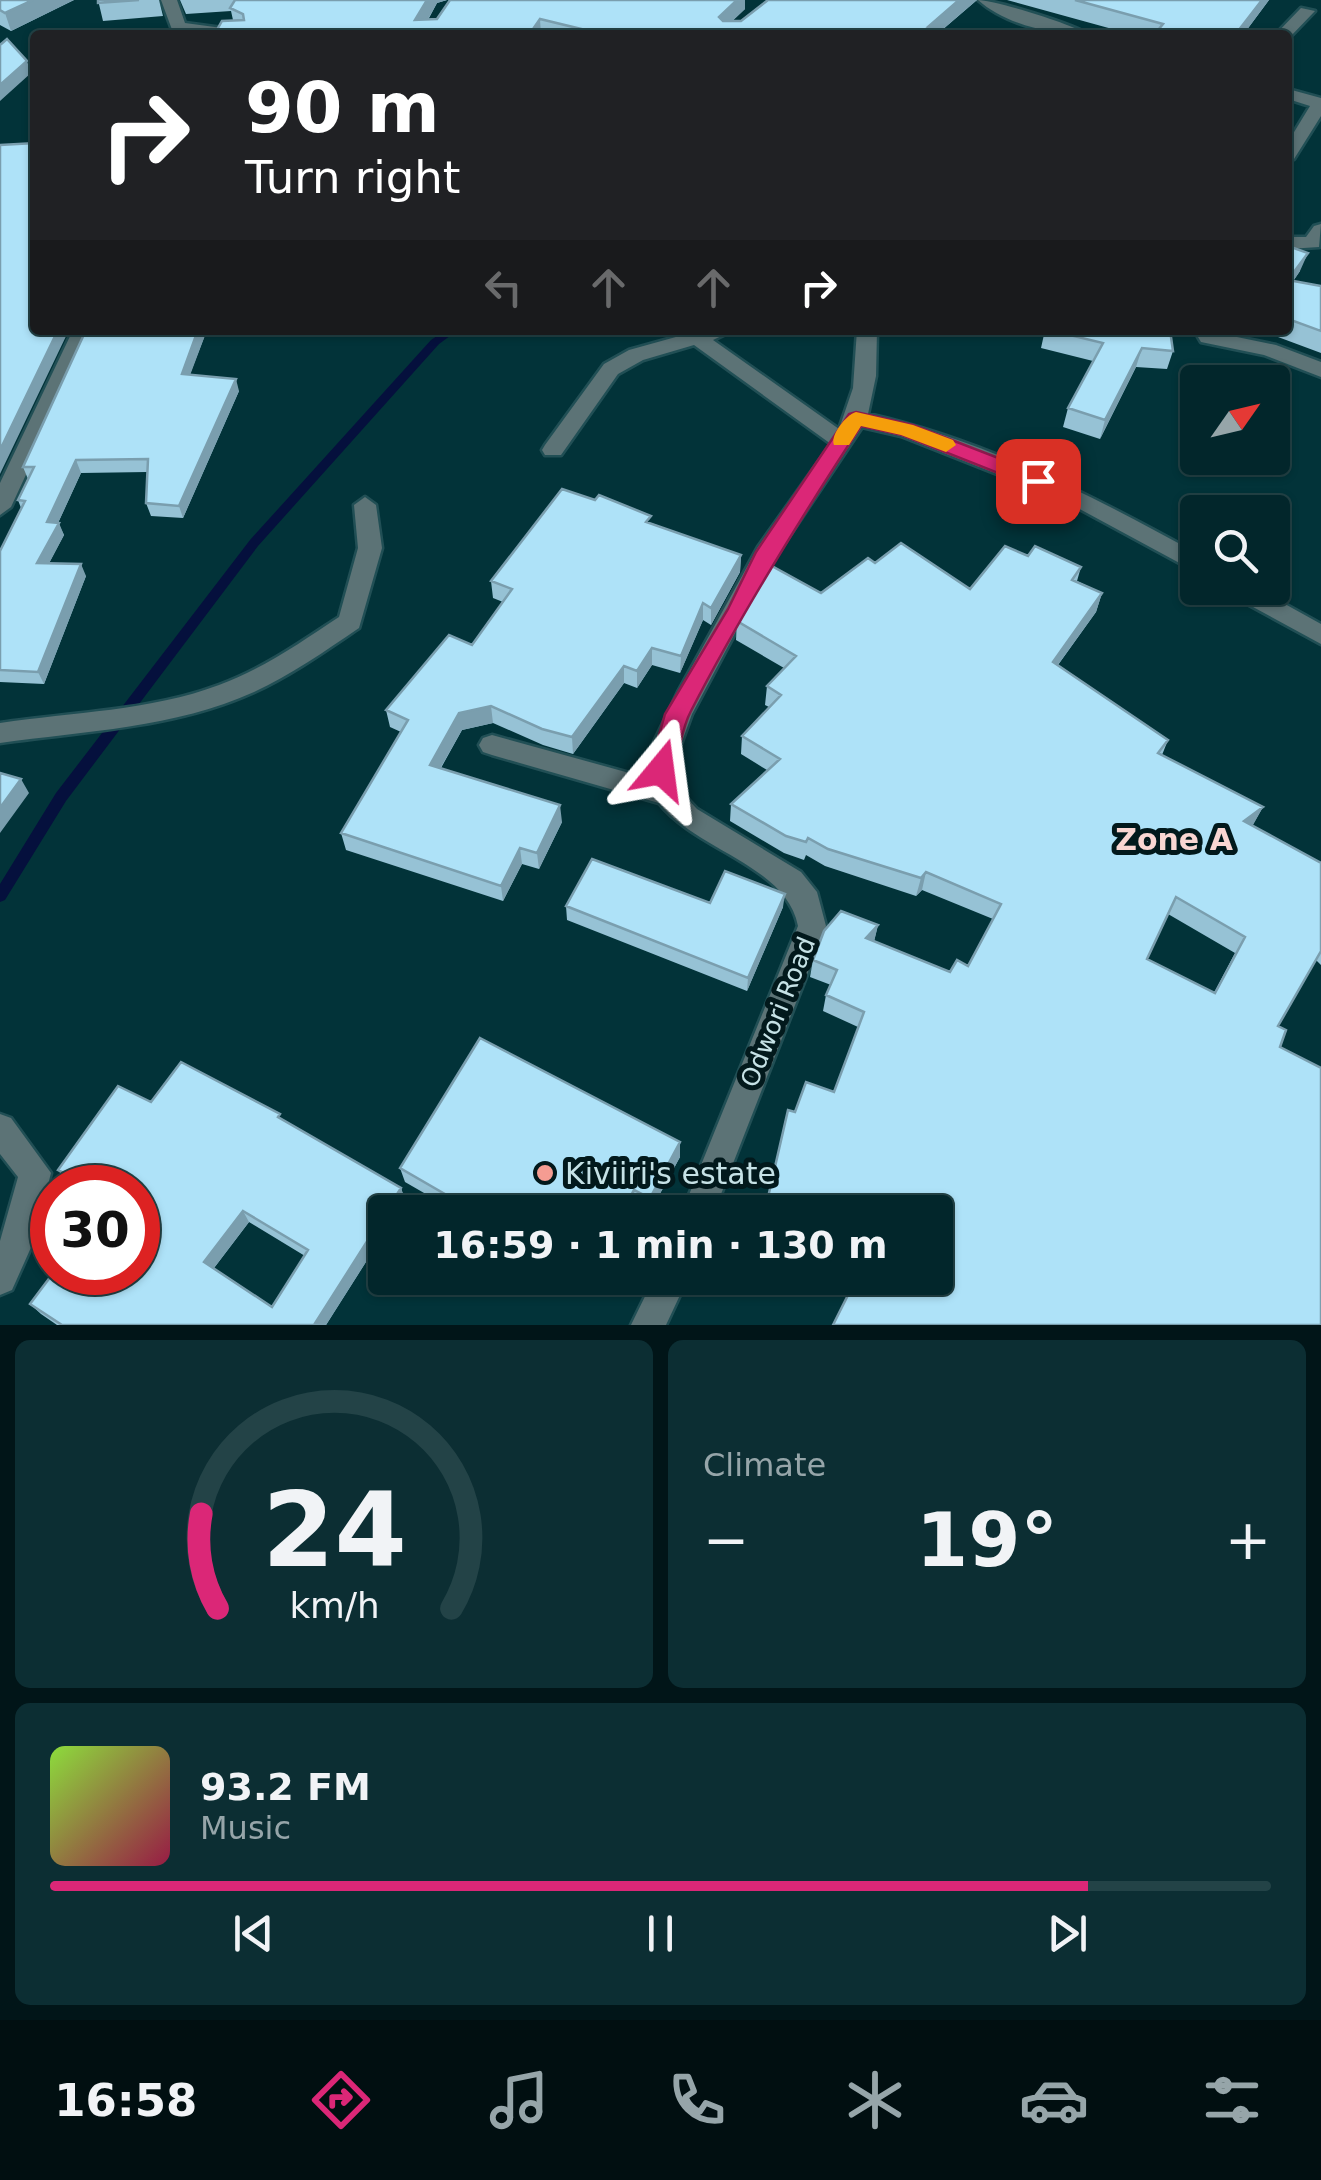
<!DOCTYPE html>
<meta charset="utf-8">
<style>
:root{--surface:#02262b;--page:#0c2e33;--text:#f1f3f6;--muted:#96a5a9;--line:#234347;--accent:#db2777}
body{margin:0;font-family:"DejaVu Sans",sans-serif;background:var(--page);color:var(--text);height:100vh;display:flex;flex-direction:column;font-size:38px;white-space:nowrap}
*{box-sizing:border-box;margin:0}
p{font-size:32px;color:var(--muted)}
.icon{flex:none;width:55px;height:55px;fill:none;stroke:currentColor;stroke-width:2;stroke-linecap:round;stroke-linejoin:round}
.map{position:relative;height:1325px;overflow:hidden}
.drawer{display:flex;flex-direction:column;gap:15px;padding:15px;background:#011518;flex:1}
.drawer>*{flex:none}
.top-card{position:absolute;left:30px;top:30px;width:1262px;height:305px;border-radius:10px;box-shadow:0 2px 8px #0004,0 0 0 2px var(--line);background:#202124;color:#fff;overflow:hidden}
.needle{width:65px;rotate:56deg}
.tools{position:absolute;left:1180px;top:365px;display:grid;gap:20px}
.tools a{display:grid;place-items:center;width:110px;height:110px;border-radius:10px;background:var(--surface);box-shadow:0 2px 8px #0004,0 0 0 2px var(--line);font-size:50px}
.speed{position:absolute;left:30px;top:1165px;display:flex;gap:20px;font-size:50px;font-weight:700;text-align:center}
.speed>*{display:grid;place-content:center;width:130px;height:130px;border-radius:50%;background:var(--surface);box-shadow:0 2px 8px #0004,0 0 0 2px var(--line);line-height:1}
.speed .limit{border:15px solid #d22;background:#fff;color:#111}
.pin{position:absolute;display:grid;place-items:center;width:85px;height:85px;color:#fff;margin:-42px;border-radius:20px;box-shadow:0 5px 15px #0006}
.me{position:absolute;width:110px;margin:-55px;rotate:16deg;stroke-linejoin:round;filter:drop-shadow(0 0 8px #0008)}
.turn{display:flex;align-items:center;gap:35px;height:210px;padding:0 50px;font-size:45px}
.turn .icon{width:130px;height:130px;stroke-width:2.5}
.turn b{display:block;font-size:70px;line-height:85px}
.lanes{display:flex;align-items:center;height:95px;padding:0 50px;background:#0003;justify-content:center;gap:50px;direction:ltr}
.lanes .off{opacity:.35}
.big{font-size:75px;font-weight:700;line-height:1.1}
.drawer .tile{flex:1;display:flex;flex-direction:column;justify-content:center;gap:15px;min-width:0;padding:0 35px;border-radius:15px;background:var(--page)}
.drawer .dial{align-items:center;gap:0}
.dial svg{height:260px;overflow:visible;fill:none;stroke:var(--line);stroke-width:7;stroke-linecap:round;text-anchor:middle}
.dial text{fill:var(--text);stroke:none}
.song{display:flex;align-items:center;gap:30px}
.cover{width:120px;height:120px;border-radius:15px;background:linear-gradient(135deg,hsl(90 70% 55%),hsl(340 70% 35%))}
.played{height:10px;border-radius:5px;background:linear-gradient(90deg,var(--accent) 85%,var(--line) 85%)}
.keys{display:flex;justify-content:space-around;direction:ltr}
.heat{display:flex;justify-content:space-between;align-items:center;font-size:55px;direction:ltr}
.drawer .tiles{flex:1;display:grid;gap:15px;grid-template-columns:1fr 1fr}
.tile:last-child{grid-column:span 2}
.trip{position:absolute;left:368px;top:1195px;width:585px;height:100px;border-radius:10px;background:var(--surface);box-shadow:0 2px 8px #0004,0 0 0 2px var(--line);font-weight:700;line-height:100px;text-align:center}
.tabs{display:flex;height:160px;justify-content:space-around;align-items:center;background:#010f11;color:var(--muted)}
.tabs .icon{width:70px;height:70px}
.tabs .active{color:var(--accent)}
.tabs b{font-size:45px;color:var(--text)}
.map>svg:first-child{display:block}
</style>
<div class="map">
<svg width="1321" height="1325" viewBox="0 0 1321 1325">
<rect width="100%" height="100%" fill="#023339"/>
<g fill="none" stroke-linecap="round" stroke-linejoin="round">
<!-- stream -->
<path fill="#05103d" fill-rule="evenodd" d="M446 330H458L439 344 258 546 66 801 5 900 0 902V884L56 793 250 540 431 340Z"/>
<!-- minor casing -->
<g stroke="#214f55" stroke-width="5">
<path id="minor" d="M161 0H177L185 23 237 30 245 35H174Z
M978 0C995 0 1075 25 1089 35 1053 35 1006 25 978 0Z
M1301 8 1315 11 1289 38 1288 35H1275Z
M1288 89 1321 98V116L1294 159 1288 160V142L1310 106 1288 99Z
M1321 224 1319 247 1288 249V237H1306L1314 226Z
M73 330H93L11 507 0 515V483Z
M701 330H734L713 340 839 429 853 388 857 330H877L876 376 868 414C985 440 1093 496 1198 554V573L1063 500 901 436 862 427 776 556 692 714 676 758 681 792 697 809 801 872 817 892 826 926 714 1212H682L798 926C786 865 697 851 659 803L492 755 483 752 479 745 483 738 492 735 651 779 653 744 678 692 758 547 831 444 694 345 643 360 618 374 561 455H545L542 450 545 445 604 364 629 350Z
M1208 331 1276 345 1321 362V377L1264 355 1201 342 1198 337Z
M365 497 376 505 382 548 359 628C325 651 291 675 254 692 175 728 85 731 0 743V723C73 712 150 711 219 685 263 669 301 642 339 617L358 548 354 505Z
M1225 588H1256L1321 624V644L1229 594Z
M0 1114 11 1118 51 1173 33 1243 12 1290 0 1295V1241L18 1177 0 1154Z
M654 1278H688L666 1325H631Z"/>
</g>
<!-- minor -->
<use href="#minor" fill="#5c7376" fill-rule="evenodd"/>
</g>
<!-- wall -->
<path fill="#96c2d5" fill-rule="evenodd" d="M0 0H74L11 31 0 25Z
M98 0H159L163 16 103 21Z
M180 0H447L437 3 428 20 745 9 732 21 977 0 941 31 956 35H214L233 20 231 11 186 14Z
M1007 0H1269L1243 35H1134Z
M1288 246 1300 271 1293 281 1321 286V353L1278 337 1280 330H1288Z
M86 330H207L190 374 239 391 183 518 151 516 146 503 147 472 81 473 58 523 64 535 49 563 86 576 44 684 0 682V551L21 508 18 500 28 479 23 467Z
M1045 330H1170L1173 351 1167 369 1136 367 1100 439 1063 427 1068 408 1093 361 1041 348Z
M651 523 741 555 740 572 711 625 703 620 680 673 652 665 637 688 624 683 573 754 543 745 493 723 462 730 441 768 562 822 539 869 522 864 503 901 346 850 341 833 401 732 390 727 386 710 472 645 503 602 493 598 491 581Z
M901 543 970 589 1005 546 1028 556 1035 546 1081 567 1077 581 1102 593 1096 612 1058 665 1168 740 1162 755 1263 807 1252 826 1321 863V965L1316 960 1278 1026 1286 1030 1280 1047 1321 1068V1325H833L847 1296 811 1278H935V1212H765L788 1110 795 1112 806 1082 834 1092 858 1027 823 1011 826 995 831 985 810 977 813 960 824 931 841 911 878 925 874 941 950 972 957 960 968 966 993 919 922 890 916 896 825 866 806 855 804 860 784 853 730 821 731 804 767 770 741 754 742 736 769 707 765 705 767 686 784 668 736 640 737 621 768 564 821 593 868 558 875 563ZM1168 914 1235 953 1214 993 1147 959Z
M710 903 783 907 747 991 567 920 566 906Z
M151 1102 282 1120 401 1188 405 1200 385 1212V1232L326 1325H57L41 1314 30 1304 54 1274 48 1268 52 1263V1272H138V1188H79L67 1182 58 1170ZM249 1222 305 1256 272 1307 214 1268Z
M680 1157 650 1212 635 1204 630 1212H457L405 1182 400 1168Z
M567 1278H593L586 1289Z"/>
<!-- shaded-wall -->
<path fill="#7a9eae" d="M33 0H74L11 31 5 13Z
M427 0H447L437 3 419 35 415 20Z
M737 0H745V9L718 35 719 17Z
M959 0H977L936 35 928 27Z
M1262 0H1269L1243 35H1235Z
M540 19 541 35H529Z
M27 61 31 73 0 101V85Z
M1308 253 1300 271 1288 289V280Z
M58 330H69L0 474V450Z
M198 330H207L186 386 182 374Z
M1142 348 1136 367 1100 439 1105 420Z
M236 379 239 391 183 518 179 506Z
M76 460 81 473 53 534 47 522Z
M59 523 64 535 43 575 37 563Z
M741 555 740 572 711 625V608Z
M81 564 86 576 44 684 38 672Z
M1102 593 1096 612 1047 680 1053 662Z
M703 603V620L680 673 681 656Z
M652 648V665L637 688V671Z
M624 666V683L573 754 572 737Z
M491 706 493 723 462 730 433 781 430 765 459 713Z
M21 779 29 793 0 833V808Z
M560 805 562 822 539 869 537 853Z
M1263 807 1253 825 1235 839 1244 821Z
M520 848 522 864 503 901 501 886Z
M926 872 922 890 916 896 921 878Z
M785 894 783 907 747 991 748 978Z
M878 925 874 942 866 938Z
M680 1142V1157L650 1212V1198Z
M401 1188 405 1200 397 1212H386Z
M634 1190 635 1204 630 1212H622Z
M243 1211 249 1222 211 1272 204 1262Z
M385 1213V1232L326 1325H314Z
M585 1278H593L586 1289Z"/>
<!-- building -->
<path fill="#aee2f8" stroke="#7a9eae" stroke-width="2.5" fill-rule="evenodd" d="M0 0H33L5 13 0 10Z
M98 0H139L98 3Z
M235 0H427L415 20 437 19 450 0H737L719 17 723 21H741L768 0H959L928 27 956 35H606L540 19 529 35H214L222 21 244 20 243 14 230 8Z
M1075 0H1262L1235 35H1154L1163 24Z
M7 39 27 61 0 85V45Z
M35 143V330H58L0 450V145Z
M1288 246 1308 253 1288 280Z
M1288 280 1321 286V331L1288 319 1290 312 1288 311Z
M86 330H198L182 374 236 379 179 506 146 503 148 459 76 460 47 522 59 523 37 563 81 564 38 672 0 670V551L25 501 18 500 34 467H23Z
M1049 330H1170L1173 351 1142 348 1105 420 1068 408 1103 343Z
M562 489 595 500 599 495 651 516 646 522 741 555 711 608 703 603 681 656 652 648 637 671 624 666 572 737 542 729 491 706 459 713 430 765 560 805 537 853 520 848 501 886 341 833 408 720 386 710 449 635 472 645 512 589 491 581Z
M901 543 970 589 1005 546 1028 556 1035 546 1081 567 1072 580 1102 593 1053 662 1168 740 1158 753 1263 807 1244 821 1321 863V951L1278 1026 1286 1030 1280 1047 1321 1068V1325H833L853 1285 839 1278H935V1212H788L766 1206 788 1110 795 1112 806 1082 834 1092 864 1012 826 995 837 970 813 960 824 931 841 911 878 925 866 938 950 972 957 960 968 966 1001 904 926 872 921 878 828 849 808 838 806 842 786 836 731 804 780 759 742 736 781 695 767 686 796 656 737 621 768 564 821 593 868 558 875 563ZM1176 897 1245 937 1215 993 1147 959Z
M0 773 21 779 0 808Z
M592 859 710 903 725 871 785 894 748 978 566 906Z
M480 1038 680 1142 650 1198 634 1190 622 1212H476L400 1168Z
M181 1062 280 1114 278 1117 401 1188 314 1325H62L30 1304 54 1272H138V1188H94L58 1170 118 1086 151 1102ZM243 1211 308 1250 272 1307 204 1262Z"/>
<!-- route -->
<path fill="#db2777" stroke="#8e194d" stroke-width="2.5" d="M856 412 913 425 1045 476 1048 481 1038 488 1031 486 902 435 861 426C800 519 742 612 691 711 680 731 680 756 670 777H653L649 770 665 714 728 609 756 552 849 414Z"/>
<!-- slow -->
<path fill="#f59e0b" d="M856 412 913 425 953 440 956 445 946 452 901 435 861 426 849 445H834C830 435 846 415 856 412Z"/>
<!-- markers -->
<circle fill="#f59c92" stroke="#02191c" stroke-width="4" cx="545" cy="1173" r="10"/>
<g text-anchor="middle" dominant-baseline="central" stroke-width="10" stroke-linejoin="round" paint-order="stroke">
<!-- street labels -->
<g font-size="25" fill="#c6e2e6" stroke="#02191c">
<text transform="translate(778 1012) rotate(-68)">Odwori Road</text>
</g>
<!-- quarter labels -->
<g font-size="30" font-weight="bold" fill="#f9d6d2" stroke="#02191c">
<text x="1174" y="839">Zone A</text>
</g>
<!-- near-poi labels -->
<g font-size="30" fill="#c6e2e6" stroke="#02191c" text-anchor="start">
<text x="565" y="1173">Kiviiri's estate</text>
</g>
</g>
</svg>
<div class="tools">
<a><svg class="needle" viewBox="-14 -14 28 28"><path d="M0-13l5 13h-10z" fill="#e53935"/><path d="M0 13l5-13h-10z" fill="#96a5a9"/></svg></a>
<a><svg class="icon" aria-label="search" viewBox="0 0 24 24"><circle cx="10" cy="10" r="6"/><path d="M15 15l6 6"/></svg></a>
</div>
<div class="speed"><div class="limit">30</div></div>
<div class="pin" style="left:1038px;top:481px;background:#d93025"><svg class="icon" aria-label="arrive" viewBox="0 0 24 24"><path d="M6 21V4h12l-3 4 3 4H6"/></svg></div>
<svg class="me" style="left:661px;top:770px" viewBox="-20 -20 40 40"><path d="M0-17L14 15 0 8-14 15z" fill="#db2777" stroke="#fff" stroke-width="4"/></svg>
<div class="trip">16:59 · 1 min · 130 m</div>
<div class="top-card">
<div class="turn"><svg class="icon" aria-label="right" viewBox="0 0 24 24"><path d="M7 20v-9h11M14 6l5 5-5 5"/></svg><div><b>90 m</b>Turn right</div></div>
<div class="lanes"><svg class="icon off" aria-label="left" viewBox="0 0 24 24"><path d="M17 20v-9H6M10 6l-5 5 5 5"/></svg><svg class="icon off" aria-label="ahead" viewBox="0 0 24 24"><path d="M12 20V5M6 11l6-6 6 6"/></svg><svg class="icon off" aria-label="ahead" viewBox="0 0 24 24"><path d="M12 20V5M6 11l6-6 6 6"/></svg><svg class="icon" aria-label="right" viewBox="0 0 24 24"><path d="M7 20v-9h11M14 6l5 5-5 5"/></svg></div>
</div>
</div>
<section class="drawer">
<div class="tiles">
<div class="tile dial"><svg viewBox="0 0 100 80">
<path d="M14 69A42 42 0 1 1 86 69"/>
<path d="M14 69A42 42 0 0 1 9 40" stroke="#db2777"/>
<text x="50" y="56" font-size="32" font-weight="700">24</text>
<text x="50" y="72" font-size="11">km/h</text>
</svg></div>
<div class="tile"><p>Climate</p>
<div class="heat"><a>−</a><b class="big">19°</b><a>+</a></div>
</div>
<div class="tile">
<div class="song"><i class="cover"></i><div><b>93.2 FM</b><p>Music</p></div></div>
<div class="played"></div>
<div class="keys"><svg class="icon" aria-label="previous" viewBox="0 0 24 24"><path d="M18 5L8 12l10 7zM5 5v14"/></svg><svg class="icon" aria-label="pause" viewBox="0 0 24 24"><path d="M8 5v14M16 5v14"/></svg><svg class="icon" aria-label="next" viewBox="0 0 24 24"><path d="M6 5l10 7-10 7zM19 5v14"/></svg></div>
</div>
</div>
</section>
<nav class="tabs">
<b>16:58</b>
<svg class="icon active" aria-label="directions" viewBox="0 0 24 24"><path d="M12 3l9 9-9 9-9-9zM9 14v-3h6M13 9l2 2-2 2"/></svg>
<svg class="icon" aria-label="music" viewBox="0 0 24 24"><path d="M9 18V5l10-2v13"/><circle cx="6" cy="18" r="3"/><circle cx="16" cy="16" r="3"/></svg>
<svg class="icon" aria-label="phone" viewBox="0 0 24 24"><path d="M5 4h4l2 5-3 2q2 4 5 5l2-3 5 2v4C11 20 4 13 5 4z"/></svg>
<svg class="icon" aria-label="climate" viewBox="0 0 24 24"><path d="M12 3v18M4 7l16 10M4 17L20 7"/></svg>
<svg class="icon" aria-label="car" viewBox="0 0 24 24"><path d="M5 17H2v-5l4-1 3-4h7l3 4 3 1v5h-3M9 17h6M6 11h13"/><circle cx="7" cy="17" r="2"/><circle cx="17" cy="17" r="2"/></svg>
<svg class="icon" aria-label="filters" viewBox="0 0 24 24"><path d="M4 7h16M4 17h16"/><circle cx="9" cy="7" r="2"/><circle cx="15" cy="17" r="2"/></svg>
</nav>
